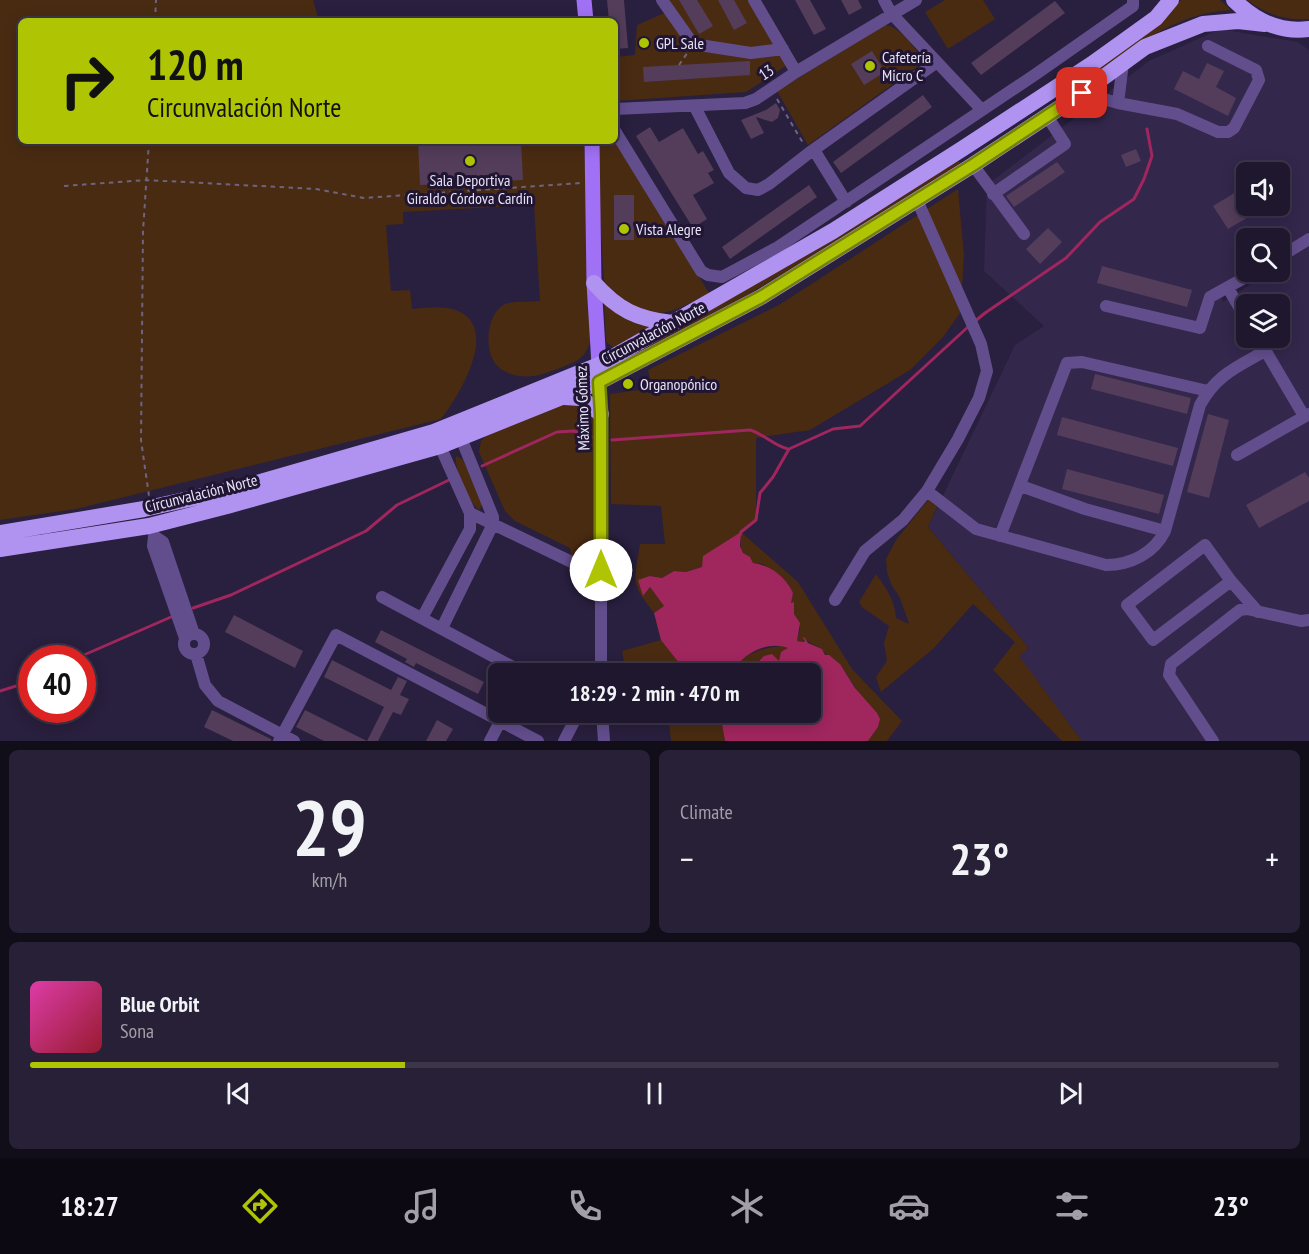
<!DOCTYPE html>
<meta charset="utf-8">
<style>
:root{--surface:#1f172e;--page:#272036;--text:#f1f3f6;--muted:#a19faa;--line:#3c364a;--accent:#afc504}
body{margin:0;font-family:"PT Sans Narrow",sans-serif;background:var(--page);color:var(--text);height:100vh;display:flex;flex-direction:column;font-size:22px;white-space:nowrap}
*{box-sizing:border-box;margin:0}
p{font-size:20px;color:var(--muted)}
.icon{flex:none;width:33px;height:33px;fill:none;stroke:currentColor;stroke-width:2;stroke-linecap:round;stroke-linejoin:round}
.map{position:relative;height:741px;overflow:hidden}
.panel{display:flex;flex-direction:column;gap:9px;padding:9px;background:#110d19;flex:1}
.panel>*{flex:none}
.top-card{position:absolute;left:18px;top:18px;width:600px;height:126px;border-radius:9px;box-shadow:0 3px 15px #0003,0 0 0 2px var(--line);background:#afc504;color:#111;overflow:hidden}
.buttons{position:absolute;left:1236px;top:162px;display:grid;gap:12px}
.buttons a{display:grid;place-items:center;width:54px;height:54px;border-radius:9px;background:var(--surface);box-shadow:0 3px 15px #0003,0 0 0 2px var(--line);font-size:30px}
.speed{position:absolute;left:18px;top:645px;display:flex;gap:12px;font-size:30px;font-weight:700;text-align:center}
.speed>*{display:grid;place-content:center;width:78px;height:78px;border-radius:50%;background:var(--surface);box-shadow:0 3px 15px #0003,0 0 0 2px var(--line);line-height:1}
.speed .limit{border:9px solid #d22;background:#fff;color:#111}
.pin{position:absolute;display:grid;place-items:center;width:51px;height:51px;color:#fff;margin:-26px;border-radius:12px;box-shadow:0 3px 9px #0006}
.me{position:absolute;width:66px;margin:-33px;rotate:0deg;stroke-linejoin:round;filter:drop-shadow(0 0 4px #0008)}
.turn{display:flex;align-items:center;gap:21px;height:126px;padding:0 30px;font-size:27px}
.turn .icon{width:78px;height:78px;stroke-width:2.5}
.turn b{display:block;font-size:42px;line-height:51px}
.big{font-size:45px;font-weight:700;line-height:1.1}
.panel .card{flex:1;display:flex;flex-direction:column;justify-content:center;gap:9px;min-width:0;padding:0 21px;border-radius:9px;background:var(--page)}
.panel .dial{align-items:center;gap:0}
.dial b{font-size:78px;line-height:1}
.song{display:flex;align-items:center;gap:18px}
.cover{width:72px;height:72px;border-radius:9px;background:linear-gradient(135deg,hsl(320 70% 55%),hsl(350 70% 35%))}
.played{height:6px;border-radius:3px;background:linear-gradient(90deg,var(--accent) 30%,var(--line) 30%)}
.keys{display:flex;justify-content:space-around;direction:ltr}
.heat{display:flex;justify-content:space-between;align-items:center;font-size:33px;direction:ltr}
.panel .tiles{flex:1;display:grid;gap:9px;grid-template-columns:1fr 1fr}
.card:last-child{grid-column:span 2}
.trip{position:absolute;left:488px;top:663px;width:333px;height:60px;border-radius:9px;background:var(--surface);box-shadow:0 3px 15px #0003,0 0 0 2px var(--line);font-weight:700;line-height:60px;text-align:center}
.menu{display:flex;height:96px;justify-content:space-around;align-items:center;background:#0c0912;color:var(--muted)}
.menu .icon{width:42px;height:42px}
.menu .on{color:var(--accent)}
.menu b{font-size:27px;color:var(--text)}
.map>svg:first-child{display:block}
</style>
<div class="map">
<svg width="1309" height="741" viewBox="0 0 1309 741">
<rect width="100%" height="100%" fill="#291f3e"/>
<!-- built -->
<path fill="#33274c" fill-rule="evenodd" d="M1220 29 1298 42 1309 50V232L1280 251V238H1246V271L1217 290 1223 302 1270 272H1280V265L1309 246V741H1082L1018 656 1029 648 928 527 1015 345 1044 326 984 271 987 185 1149 61ZM1246 172H1280V206H1246ZM1246 304H1280V338H1246Z"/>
<!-- green -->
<path fill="#492b12" d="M0 0H313L319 21H21V141H584L591 339C585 359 578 361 560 368 551 371 542 375 534 376 519 378 501 374 493 360 484 344 488 309 508 303 518 301 530 302 540 301L534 205 403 212V224L386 225 391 291 410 290 412 309C427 308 444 305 458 311 500 329 459 396 441 419L76 509 0 520Z
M662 0H754L790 63 746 92 615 101V57L635 55 637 25 669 11Z
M945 0H983L995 19 948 49 925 12Z
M1181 0H1220L1231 10C1175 13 1135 47 1090 76H1087Z
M1247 0H1309V19C1286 21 1266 14 1247 0Z
M885 25C899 26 917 48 922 61L921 64 808 145 777 91Z
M615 140 709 293C679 309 659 323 627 303 617 297 611 292 604 281L597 174 598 141Z
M958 161 962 164C852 235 740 300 626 363L623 358Z
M958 189 964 256 960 313 943 337 910 370 810 430 756 438V520L741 532 798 582 852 669 902 721 887 741H868L878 727C866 706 854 683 839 664 833 657 826 658 822 649L805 640 802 642 797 641 800 628 794 614V602L790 603 793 593 788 584 763 564 753 563C745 556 739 551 741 539L703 562 702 567 686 572 674 571 662 578 650 576 643 596 650 587 664 606 654 613C630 582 634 582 640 544H665L661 506 611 504 610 394 652 388 648 370 779 305Z
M604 301 655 325 614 348 606 342Z
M573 401 599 416 593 558 589 562 571 556 570 548 515 521 505 511 479 452 481 441 486 435Z
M456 456 463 460 483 504 479 510C468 502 454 469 456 456Z
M929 499 937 507 928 527 1029 648 1019 656 1082 741H1062L993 670 1015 642 973 604 933 649 881 692 876 677 887 661 884 643 889 626 862 607 859 602 876 574C886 588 895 600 896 618L909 624 900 598 891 584 887 572 886 559 896 540Z
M656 621 703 673H626L622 651 661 640Z
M783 646 788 647 780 662 764 656 760 660 759 673 733 674C742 652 762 648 783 646Z
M668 713H729L722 724 725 741H671Z"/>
<!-- water -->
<path fill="#a0265e" d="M741 532 740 546 743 553 750 557 753 563C769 565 783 575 791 589L793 593 791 603 794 602V614L800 623 797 641 803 642 805 641 803 638 804 637 808 643 822 649 825 655H829L840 664 855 688 877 713 880 719 878 727 868 741H725L722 724 729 713 810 712V674L759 673 760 660 764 656 772 654 779 661 781 652 788 648C768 640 741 654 733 673H687L661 640 654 613 664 606 650 587 643 596 638 580 650 576 662 578 674 571 686 572 702 567 703 556Z"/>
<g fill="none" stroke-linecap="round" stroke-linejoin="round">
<!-- stream -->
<path stroke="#a0265e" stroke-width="3" d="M974 322 985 313 1066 258 1100 222 1134 199 1144 179 1152 156 1147 129
M612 440 750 430C764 434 774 446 788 449
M482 466 557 432 574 431 591 437
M740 535 741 532 756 520 760 493 773 477 789 449 833 429 860 426 969 326
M193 608 231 595 366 531 397 505 449 480
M77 658 171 617
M0 691 32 681"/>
</g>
<!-- building -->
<path fill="#533d5a" d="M607 0H624L628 48 615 49V21H609Z
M679 0H697L713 26 699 34Z
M718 0H734L747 23 734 30Z
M795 0H810L826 29 814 35Z
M841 0H858L862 8 849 15Z
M1055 1 1065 13 981 75 971 63Z
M872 51 885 72 864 85 851 64Z
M750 61V75L644 82 643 67Z
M1207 63 1224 71 1216 87 1236 98 1228 116 1174 89 1183 71 1199 79Z
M923 95 932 107 841 173 833 162Z
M776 103 780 110 778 118 772 122 756 117 764 133 751 139 741 120 766 110Z
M650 127 659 142 683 128 698 154 703 151 714 170 708 173 714 183 693 195 707 219 693 228 636 136Z
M418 141H521L523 180 420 185Z
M1136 149 1141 161 1126 167 1121 155Z
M1057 162 1065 172 1014 207 1006 196Z
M809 185 817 197 730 259 722 247Z
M1246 186V206H1267L1228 229 1213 206Z
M614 195H634V240H614Z
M1048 228 1062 242 1040 264 1026 249Z
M1102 266 1192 290 1187 307 1097 283Z
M1095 374 1191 398 1187 414 1091 389Z
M1208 414 1229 420 1209 498 1187 492Z
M1062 417 1178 448 1173 466 1057 435Z
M1067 469 1164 495 1159 514 1062 489Z
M1305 472 1309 478V501L1259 528 1246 505Z
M234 615 303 651 295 668 225 632Z
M381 630 484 682 478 694 416 663 414 667 405 662 407 659 375 642Z
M332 660 391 690 398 677 407 681 400 695 409 699 401 715 393 712 378 741H367L384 707 324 677Z
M212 710 271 739V741H233L204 727Z
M305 710 367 741H324L296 727Z
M437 720 453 729 446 741H426Z"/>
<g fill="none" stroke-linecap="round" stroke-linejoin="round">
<!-- path -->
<path stroke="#6d6580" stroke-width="2" stroke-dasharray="4.5 4.5" stroke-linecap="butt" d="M155 21 156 0
M679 65 688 52
M777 99 803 143
M149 141 143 231 141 440 149 496
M64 186 146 180 316 189 364 198 581 183"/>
<!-- minor -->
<path stroke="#634e8d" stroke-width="12" d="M662 0 693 44 751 53 783 49
M754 0 796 72
M884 0 891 13 982 110
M1082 93 1118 103 1177 114 1218 132H1228L1234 128 1259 80 1256 70 1208 46
M1118 103 1123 63
M695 107 729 173 746 188 758 190 769 184 809 153 937 62
M615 109 745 103 756 99 796 72 916 0
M615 131 701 271 708 275 722 277 778 247 1036 74 1133 6V0
M814 150 846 202
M973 165 1024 234
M993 194 1065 144 1047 116
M1280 257 1309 239
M1228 288 1246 319
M1106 306 1200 328 1210 297 1255 272
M1258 338 1304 416
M599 375 601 414V674
M1237 455 1309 414
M1021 486 1085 509 1165 531
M927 491 976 529 1106 565C1131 565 1154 553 1165 531L1200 405C1216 375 1237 367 1265 351
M470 513 584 568 601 570
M1000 536 1067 363 1082 362 1208 391
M1231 581 1153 640 1127 605 1205 545 1231 581 1258 612
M382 597 526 674
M835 600 865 551 903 520 927 491 958 439 979 398 987 371 981 344 917 200
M422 618 470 529V513L440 446
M442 628 493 524V517L461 438
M184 644a10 10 0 1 1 20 0a10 10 0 1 1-20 0Z
M185 638 153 546 154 536 163 542 194 634
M196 654 205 685 218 701 294 741
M602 712 604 741
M279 741 336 635 538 741
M490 741 505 712
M564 741 579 712
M1213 741 1169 675 1171 664 1240 610 1247 609 1301 621 1309 620"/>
<!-- major -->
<path stroke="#a071f5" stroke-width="15" d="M584 0 586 21
M592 141 594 283 599 365"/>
<!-- highway -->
<path stroke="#b093f0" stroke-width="16" d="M1234 0C1254 20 1280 33 1309 29
M594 283C618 310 637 319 672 323
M564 397 581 398 601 414
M0 533 144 509 243 487 434 432 599 365 833 231 962 149 1092 64 1156 18 1171 0
M0 549 149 526 227 506 440 446 599 382 761 297 973 165 1082 93 1145 47 1203 24 1238 21 1265 24"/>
</g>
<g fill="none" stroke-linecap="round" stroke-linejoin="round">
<!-- route casing -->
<g stroke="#728003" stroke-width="15">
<path id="route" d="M601 570V414L599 382 761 297 973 165 1082 93"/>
</g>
<!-- route -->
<use href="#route" stroke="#afc504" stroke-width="10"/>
</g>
<!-- markers -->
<g fill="#afc504" stroke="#201633" stroke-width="2">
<circle cx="644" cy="43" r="6"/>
<circle cx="870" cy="66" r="6"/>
<circle cx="470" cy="161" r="6"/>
<circle cx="624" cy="229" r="6"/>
<circle cx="628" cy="384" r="6"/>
</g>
<g text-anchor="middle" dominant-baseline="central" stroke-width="6" stroke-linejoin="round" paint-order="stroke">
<!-- poi labels -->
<g font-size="16" fill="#e8e3f7" stroke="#201633" text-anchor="start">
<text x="656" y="43">GPL Sale</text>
<text x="882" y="57">Cafetería<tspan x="882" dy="18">Micro C</tspan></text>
<text x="470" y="180" text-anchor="middle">Sala Deportiva<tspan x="470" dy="18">Giraldo Córdova Cardín</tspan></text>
<text x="636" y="229">Vista Alegre</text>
<text x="640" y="384">Organopónico</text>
</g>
<!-- street labels -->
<g font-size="16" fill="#e8e3f7" stroke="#201633">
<text transform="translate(766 72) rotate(-34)">13</text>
<text transform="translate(653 333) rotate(-28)">Circunvalación Norte</text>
<text transform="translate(582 408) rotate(-92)">Máximo Gómez</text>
<text transform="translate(201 493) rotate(-14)">Circunvalación Norte</text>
</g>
</g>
</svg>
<div class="buttons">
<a><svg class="icon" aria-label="sound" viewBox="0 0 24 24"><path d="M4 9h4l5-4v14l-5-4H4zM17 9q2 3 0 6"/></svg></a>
<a><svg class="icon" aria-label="search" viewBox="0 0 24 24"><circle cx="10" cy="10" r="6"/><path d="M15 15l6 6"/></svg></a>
<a><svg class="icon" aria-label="layers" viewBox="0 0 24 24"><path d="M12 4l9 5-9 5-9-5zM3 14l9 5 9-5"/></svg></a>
</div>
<div class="speed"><div class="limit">40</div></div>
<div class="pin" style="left:1082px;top:93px;background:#d93025"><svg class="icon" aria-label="arrive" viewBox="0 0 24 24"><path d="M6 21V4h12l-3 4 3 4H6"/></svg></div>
<svg class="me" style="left:601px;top:570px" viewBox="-20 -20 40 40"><circle r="19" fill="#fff"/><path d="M0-13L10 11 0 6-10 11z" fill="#afc504"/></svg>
<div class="trip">18:29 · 2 min · 470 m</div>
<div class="top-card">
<div class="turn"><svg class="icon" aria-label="right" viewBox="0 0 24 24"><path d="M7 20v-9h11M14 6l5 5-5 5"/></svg><div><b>120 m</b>Circunvalación Norte</div></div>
</div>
</div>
<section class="panel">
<div class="tiles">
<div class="card dial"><b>29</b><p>km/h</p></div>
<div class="card"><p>Climate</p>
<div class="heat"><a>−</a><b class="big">23°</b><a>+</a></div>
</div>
<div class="card">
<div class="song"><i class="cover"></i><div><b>Blue Orbit</b><p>Sona</p></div></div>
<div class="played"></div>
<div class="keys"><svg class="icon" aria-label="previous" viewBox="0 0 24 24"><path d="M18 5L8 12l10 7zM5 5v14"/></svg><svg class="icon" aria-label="pause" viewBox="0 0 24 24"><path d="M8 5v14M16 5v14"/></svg><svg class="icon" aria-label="next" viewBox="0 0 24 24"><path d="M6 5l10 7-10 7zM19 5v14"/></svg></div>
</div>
</div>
</section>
<nav class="menu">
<b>18:27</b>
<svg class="icon on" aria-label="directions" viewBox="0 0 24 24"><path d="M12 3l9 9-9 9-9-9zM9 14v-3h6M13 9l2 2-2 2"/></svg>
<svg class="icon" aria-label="music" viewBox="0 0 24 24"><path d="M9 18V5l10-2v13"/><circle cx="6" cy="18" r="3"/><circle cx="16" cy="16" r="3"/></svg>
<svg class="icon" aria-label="phone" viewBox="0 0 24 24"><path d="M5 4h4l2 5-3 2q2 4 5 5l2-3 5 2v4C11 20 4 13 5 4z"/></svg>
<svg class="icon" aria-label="climate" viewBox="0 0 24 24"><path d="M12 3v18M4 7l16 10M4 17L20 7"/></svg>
<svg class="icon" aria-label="car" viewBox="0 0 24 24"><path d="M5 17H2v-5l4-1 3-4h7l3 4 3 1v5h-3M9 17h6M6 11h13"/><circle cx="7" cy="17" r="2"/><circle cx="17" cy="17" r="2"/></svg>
<svg class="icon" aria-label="filters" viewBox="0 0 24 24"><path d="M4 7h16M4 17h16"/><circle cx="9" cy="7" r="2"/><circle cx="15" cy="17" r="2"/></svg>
<b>23°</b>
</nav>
